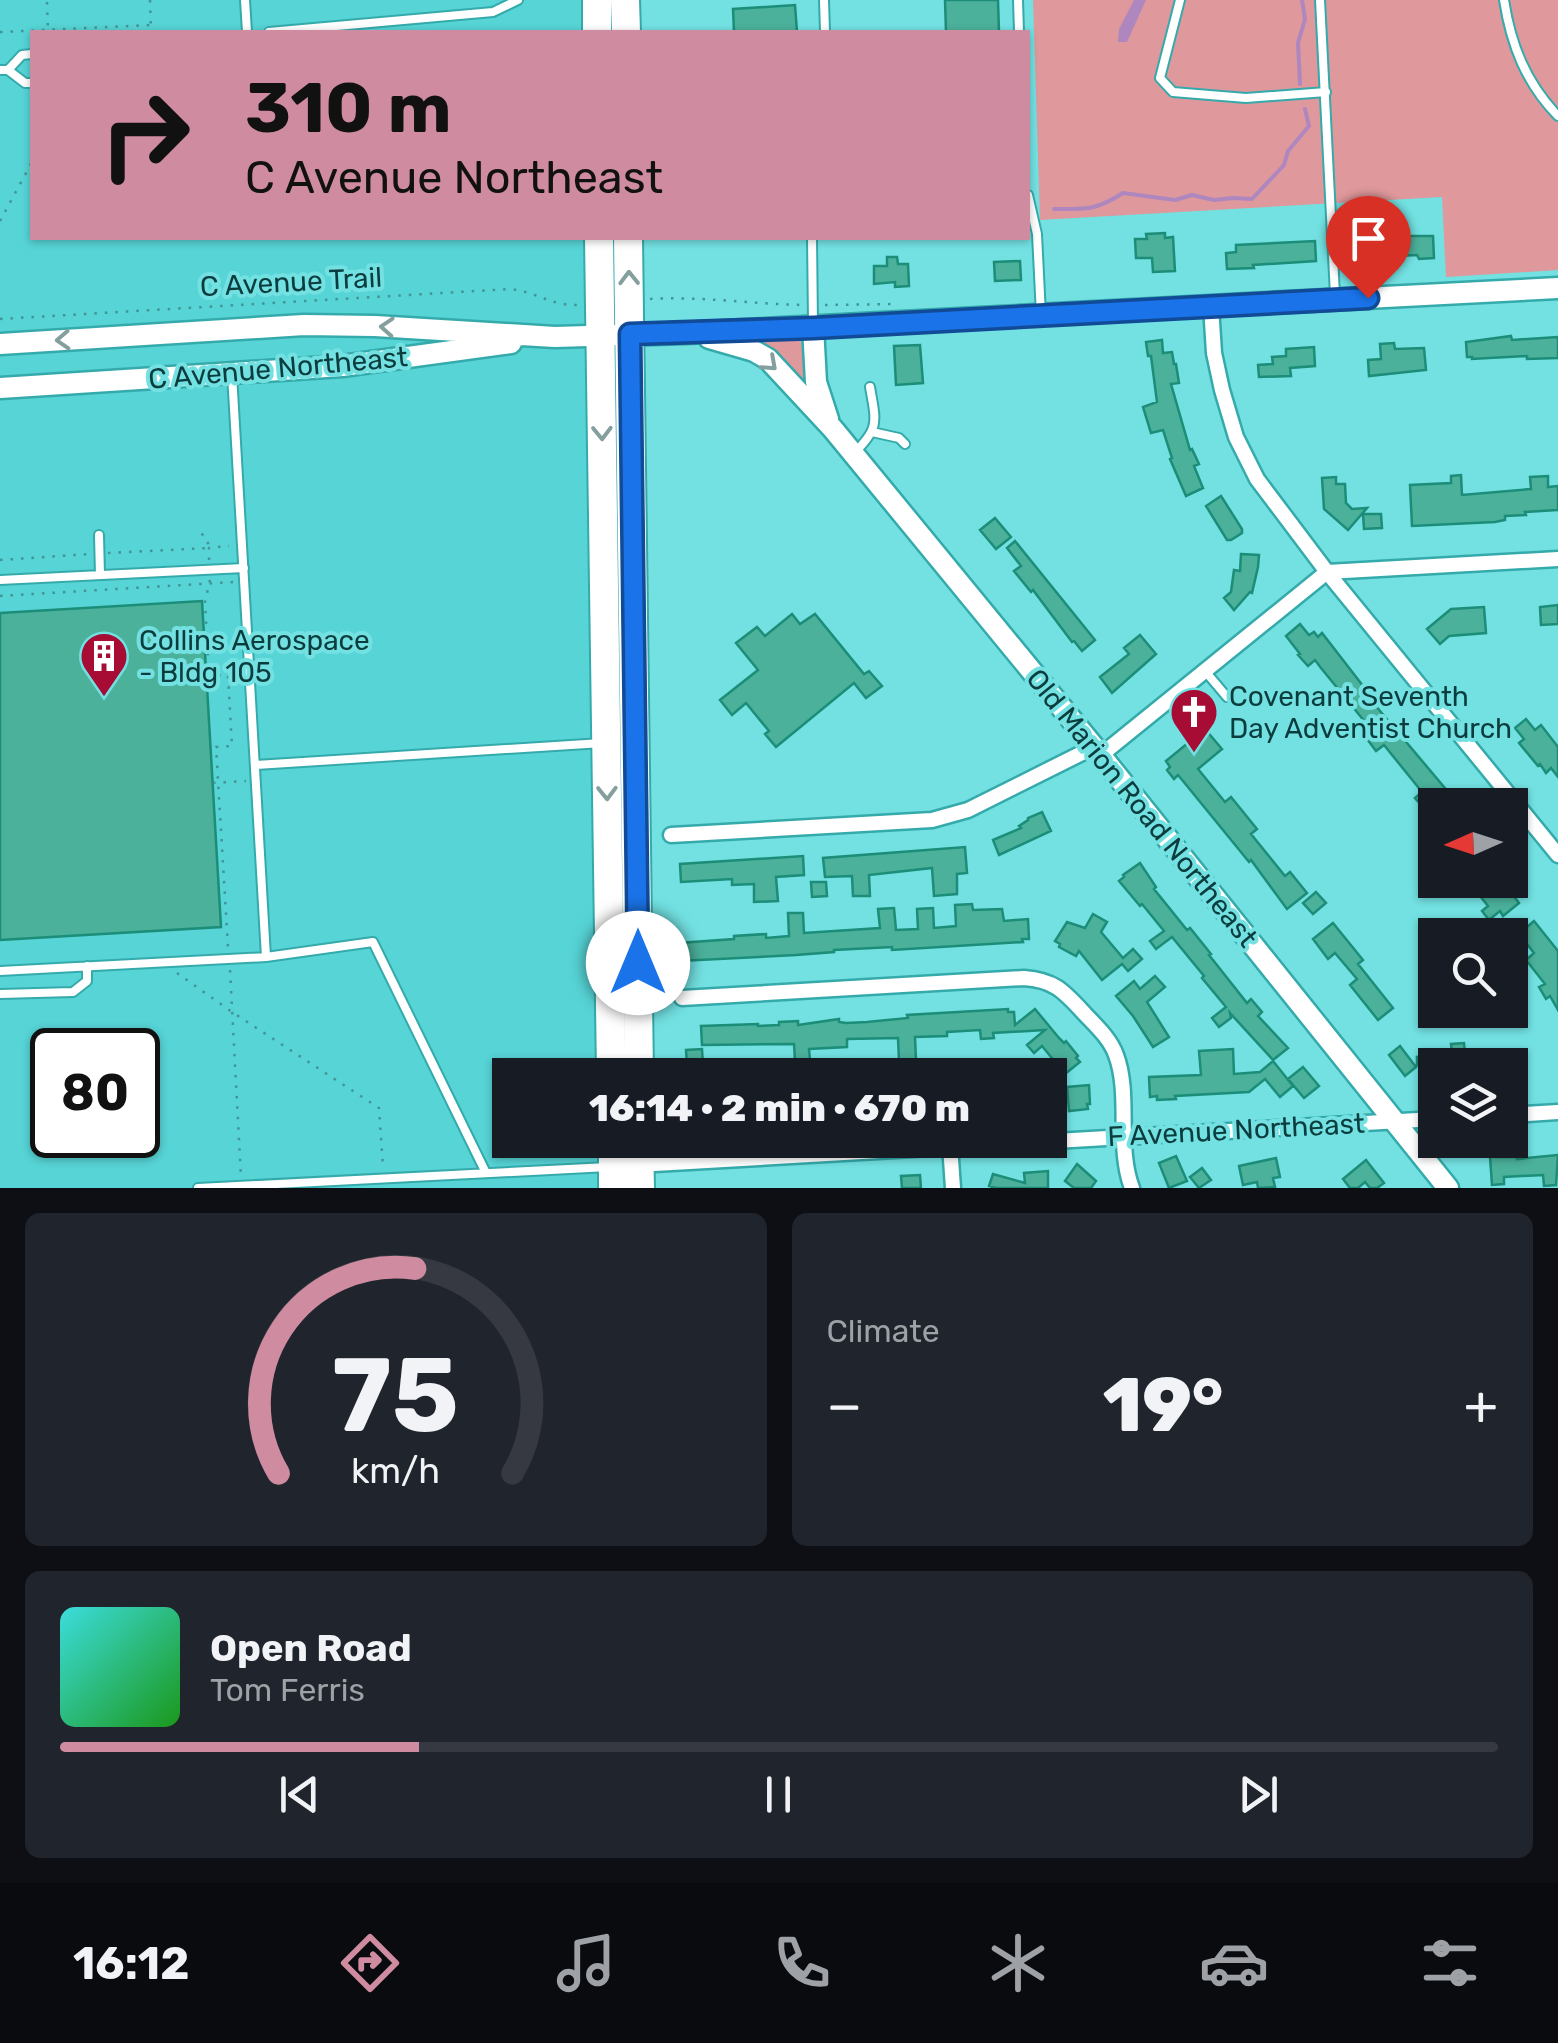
<!DOCTYPE html>
<meta charset="utf-8">
<style>
:root{--surface:#171b24;--page:#20242c;--text:#f1f3f6;--muted:#9ea1a6;--line:#363941;--accent:#cf8b9f}
body{margin:0;font-family:Rubik,sans-serif;background:var(--page);color:var(--text);height:100vh;display:flex;flex-direction:column;font-size:38px;white-space:nowrap}
*{box-sizing:border-box;margin:0}
p{font-size:32px;color:var(--muted)}
.icon{flex:none;width:55px;height:55px;fill:none;stroke:currentColor;stroke-width:2;stroke-linecap:round;stroke-linejoin:round}
.map{position:relative;height:1188px;overflow:hidden}
.side{display:flex;flex-direction:column;gap:25px;padding:25px;background:#0d0f14;flex:1}
.side>*{flex:none}
.top-card{position:absolute;left:30px;top:30px;width:1000px;height:210px;border-radius:0px;box-shadow:0 2px 8px #0004;background:#cf8b9f;color:#111;overflow:hidden}
.needle{width:65px;rotate:267deg}
.fabs{position:absolute;left:1418px;top:788px;display:grid;gap:20px}
.fabs a{display:grid;place-items:center;width:110px;height:110px;border-radius:0px;background:var(--surface);box-shadow:0 2px 8px #0004;font-size:50px}
.speed{position:absolute;left:30px;top:1028px;display:flex;gap:20px;font-size:50px;font-weight:700;text-align:center}
.speed>*{display:grid;place-content:center;width:130px;height:130px;border-radius:50%;background:var(--surface);box-shadow:0 2px 8px #0004;line-height:1}
.speed .limit{border:5px solid #111;border-radius:15px;background:#fff;color:#111}
.pin{position:absolute;display:grid;place-items:center;width:85px;height:85px;color:#fff;margin:-102px -42px;border-radius:50% 50% 50% 0;rotate:-45deg;box-shadow:0 0 10px #0007}
.pin .icon{rotate:45deg}
.me{position:absolute;width:110px;margin:-55px;rotate:0deg;stroke-linejoin:round;filter:drop-shadow(0 0 8px #0008)}
.turn{display:flex;align-items:center;gap:35px;height:210px;padding:0 50px;font-size:45px}
.turn .icon{width:130px;height:130px;stroke-width:2.5}
.turn b{display:block;font-size:70px;line-height:85px}
.big{font-size:75px;font-weight:800;line-height:1.1}
.side .tile{flex:1;display:flex;flex-direction:column;justify-content:center;gap:15px;min-width:0;padding:0 35px;border-radius:15px;background:var(--page)}
.side .dial{align-items:center;gap:0}
.dial svg{height:260px;overflow:visible;fill:none;stroke:var(--line);stroke-width:7;stroke-linecap:round;text-anchor:middle}
.dial text{fill:var(--text);stroke:none}
.song{display:flex;align-items:center;gap:30px}
.cover{width:120px;height:120px;border-radius:15px;background:linear-gradient(135deg,hsl(180 70% 55%),hsl(120 70% 35%))}
.played{height:10px;border-radius:5px;background:linear-gradient(90deg,var(--accent) 25%,var(--line) 25%)}
.keys{display:flex;justify-content:space-around;direction:ltr}
.heat{display:flex;justify-content:space-between;align-items:center;font-size:55px;direction:ltr}
.side .tiles{flex:1;display:grid;gap:25px;grid-template-columns:1fr 1fr}
.tile:last-child{grid-column:span 2}
.trip{position:absolute;left:492px;top:1058px;width:575px;height:100px;border-radius:0px;background:var(--surface);box-shadow:0 2px 8px #0004;font-weight:800;line-height:100px;text-align:center}
.tab-bar{display:flex;height:160px;justify-content:space-around;align-items:center;background:#090b0e;color:var(--muted)}
.tab-bar .icon{width:70px;height:70px}
.tab-bar .selected{color:var(--accent)}
.tab-bar b{font-size:45px;color:var(--text)}
.map>svg:first-child{display:block}
</style>
<div class="map">
<svg width="1558" height="1188" viewBox="0 0 1558 1188">
<rect width="100%" height="100%" fill="#73e1e2"/>
<!-- built -->
<path fill="#57d4d6" fill-rule="evenodd" d="M0 0H597V32H32V238H599L611 1075H510V1140H613V1188H0ZM52 1050H138V1135H52Z"/>
<!-- green -->
<path fill="#df989b" d="M1033 0H1558V270L1446 277 1442 197 1040 220Z
M799 340 801 342 809 396 755 342Z"/>
<!-- water -->
<path fill="#af87bf" d="M1134 0H1146L1127 42H1118L1119 29Z"/>
<g fill="none" stroke-linecap="round" stroke-linejoin="round">
<!-- stream -->
<path stroke="#af87bf" stroke-width="4" d="M1300 84 1298 43 1305 19 1302 0
M1054 209C1086 209 1095 211 1123 193L1175 200 1192 195 1214 200 1233 198 1252 199 1284 165 1288 151 1309 126 1305 109"/>
</g>
<!-- building -->
<path fill="#4bb19b" stroke="#1c8d78" stroke-width="2.5" d="M945 0H998L999 32H946Z
M795 5 797 32H734L733 9Z
M1389 228 1390 236H1433L1434 258 1419 259 1417 255 1344 259 1343 239 1362 238 1361 230Z
M1165 233V238L1173 237 1175 271 1153 272 1152 258H1136L1135 239H1147L1146 234Z
M1315 241 1316 261 1253 265 1254 268 1227 269 1226 253 1236 252V245Z
M887 257H897L898 264H908L909 286 895 287V282L874 284V266H887Z
M1020 261 1021 280 995 281 994 262Z
M1511 336 1512 340 1558 337V358L1527 359V356L1472 359V357H1467L1466 342Z
M1162 340 1163 353 1172 352 1174 364H1176L1179 383 1171 384 1190 450 1192 449 1199 464 1194 466 1203 488 1186 496 1170 459 1172 458 1163 430 1151 433 1143 407 1157 402 1151 356H1148L1146 342Z
M1394 343 1395 349 1424 348 1426 370 1369 376 1368 360 1381 359 1380 344Z
M920 345 923 383 896 385 894 346Z
M1314 347 1315 366 1290 368 1291 376 1259 377 1258 365 1273 364 1272 357 1286 356V349Z
M1461 475 1462 495 1531 489 1530 477 1548 476V487L1558 486V510L1525 512 1526 515 1505 516V520L1495 522 1412 526 1410 485 1451 483V476Z
M1336 477V484H1345L1346 503 1352 509 1367 508 1348 530 1324 509 1322 478Z
M1221 496 1242 529V533L1231 540H1227L1206 506Z
M1363 514H1381L1382 528 1364 529Z
M995 518 1011 537 996 549 980 530Z
M1015 541 1095 640 1082 651 1074 641 1072 642 1033 590 1031 592 1014 571 1021 566 1007 548Z
M1241 554 1259 555 1258 567 1252 593 1250 592 1234 610 1224 598 1231 592 1234 570 1240 571Z
M202 601 221 927 0 940V613Z
M1558 605V624L1541 625 1540 607Z
M1484 607 1486 633 1449 636 1440 644 1427 629 1451 609Z
M792 614 800 624 815 614 864 674 869 671 882 686 866 698 854 683 776 747 765 734 769 731 746 703 732 715 720 700 758 670 736 643 757 627 765 636Z
M1300 624 1309 635 1314 632 1318 637 1322 633 1377 704 1375 705 1455 800 1449 805 1431 804 1425 809 1415 798 1422 792 1384 745 1376 751 1367 739 1374 733 1321 668 1315 660 1308 666 1298 655 1300 654 1286 636Z
M1140 635 1156 654 1112 693 1100 677 1129 654 1124 648Z
M1526 719 1535 730 1541 725 1558 747V777L1551 768 1546 773 1540 764 1538 766 1519 743 1524 739 1515 728Z
M1205 729 1222 749 1198 769 1225 802 1231 797 1257 829 1251 834 1285 876 1290 872 1307 893 1287 909 1251 860 1249 862 1183 781 1178 775 1174 779 1167 770 1170 767 1166 761Z
M1042 812 1051 831 999 855 993 840 1021 828 1019 826 1028 820V818Z
M965 847 967 873 957 874V894L934 896 932 868 869 875 870 896H853L852 876 825 877 823 858Z
M803 856 804 875 776 877 778 901 754 902V884L732 885V879L681 882 680 864Z
M1140 863 1156 887 1154 889 1187 930 1190 928 1211 954 1209 955 1247 1003 1251 999 1262 1012 1258 1016 1288 1048 1273 1060 1230 1013 1231 1018 1219 1027 1212 1018 1226 1007 1202 978 1204 976 1172 937 1156 949 1150 941 1164 931 1142 904 1140 906 1119 881 1124 877 1123 875Z
M1479 880H1502L1519 903 1503 916 1500 911 1489 920 1482 911 1488 906 1472 886Z
M811 882H826L827 896 812 897Z
M1316 892 1326 903 1313 914 1303 903Z
M972 904 973 910 1002 909 1004 921 1028 919 1029 939H1022L1023 942 892 950V947L834 950V952L796 955 680 961 679 943 734 939V936L766 934V938L789 936 788 913H803L804 933 880 928 878 909 894 908 896 930 918 929 917 909 933 908 934 928 956 926 955 905Z
M1093 914 1107 922 1101 932 1123 958 1133 949 1142 959 1128 971 1122 964 1102 980 1079 951 1076 956 1059 947 1060 944 1055 941 1067 922 1085 928Z
M1534 921 1558 951V1010L1550 996 1546 999 1539 987 1545 984 1526 960 1534 953 1519 934Z
M1333 923 1363 960 1358 964 1393 1008 1378 1020 1350 985 1357 979 1335 953 1328 959 1313 939Z
M1155 976 1165 987 1147 1002 1169 1037 1153 1047 1133 1016 1116 996 1134 981 1140 989Z
M1008 1009V1012H1014L1015 1025 1035 1009 1059 1038 1064 1043 1066 1041 1078 1056 1076 1058 1080 1062 1065 1074 1042 1046 1034 1053 1027 1045 1045 1030 993 1033 994 1038 981 1039 980 1030 947 1032V1036L915 1037 916 1060 899 1061 898 1038 847 1039V1047L809 1049 810 1060 795 1061 794 1044 702 1045 701 1026 758 1024V1026L779 1025V1022L798 1021V1025L839 1019V1022L846 1023 867 1022 908 1018 907 1015Z
M1464 1043 1465 1054 1478 1053 1479 1065H1435V1072L1423 1073 1422 1065H1417V1057L1452 1054 1451 1044Z
M1400 1046 1416 1067 1405 1076 1389 1055Z
M702 1049 703 1064 687 1065 686 1050Z
M1233 1049 1234 1074 1260 1072 1273 1061 1293 1086 1280 1097 1265 1079 1249 1092 1175 1096 1176 1099 1157 1100V1096L1150 1097 1149 1077 1201 1075 1199 1051Z
M1303 1067 1319 1086 1304 1098 1288 1079Z
M1089 1085 1090 1104H1087L1088 1109 1069 1111 1067 1087Z
M1558 1155 1556 1185 1544 1186 1543 1175 1504 1177V1184L1492 1185 1490 1157H1517V1159Z
M1176 1156 1187 1181 1169 1188 1159 1163Z
M1276 1158 1280 1177 1273 1178 1275 1187 1258 1188 1257 1182 1243 1185 1239 1166Z
M1366 1160 1384 1183 1377 1188H1370L1365 1182 1358 1188H1350L1343 1179Z
M1077 1164 1096 1181 1091 1188H1074L1065 1181Z
M1202 1168 1211 1180 1199 1188 1190 1177Z
M1048 1171V1188H996L989 1186 993 1174 1025 1183 1024 1173Z
M920 1175 921 1188H902L901 1176Z"/>
<g fill="none" stroke-linecap="round" stroke-linejoin="round">
<!-- lane casing -->
<g stroke="#35aaab" stroke-width="12">
<path id="lane" d="M245 0 247 32
M824 0 825 32
M1018 0 1019 32
M1180 0 1160 78 1173 92 1246 98 1326 92
M1320 0 1335 295
M1504 0C1511 45 1526 83 1558 116
M269 32 493 12 518 0
M0 70H8L22 55 32 54
M8 70 25 83H32
M1028 195 1037 234 1041 315
M812 238 813 323
M232 374 266 957
M872 432 899 438 905 444
M853 454C880 428 876 422 870 387
M99 535 100 575
M0 580 244 568
M1205 671 1227 697
M256 765 602 743
M0 971 266 957 373 942 486 1173
M0 994 73 992 87 981V966
M198 1188 608 1167"/>
</g>
<!-- street casing -->
<g stroke="#35aaab" stroke-width="19">
<path id="street" d="M1211 306 1214 353 1222 390 1236 437 1257 479 1327 572 1558 855
M1101 755 1327 572 1558 559
M671 835 932 820 968 810 1094 747
M682 998 1024 978C1053 980 1063 990 1083 1012 1095 1025 1110 1038 1116 1055 1131 1095 1116 1146 1132 1188
M1510 1115 1558 1112
M950 1145 953 1188
M637 1165 1435 1119"/>
</g>
<!-- secondary casing -->
<g stroke="#35aaab" stroke-width="25">
<path id="secondary" d="M813 327 816 382 828 419
M709 338 754 351 768 359 833 429 1094 747 1448 1188
M0 344 304 325 375 326 555 337 687 333 1558 288
M0 388 342 366 511 343"/>
</g>
<!-- highway casing -->
<g stroke="#35aaab" stroke-width="32">
<path id="highway" d="M597 0V32
M625 0 626 32
M599 238 611 1075
M628 238 639 1075
M613 1140V1188
M639 1140 640 1188"/>
</g>
<!-- path -->
<path stroke="#429495" stroke-width="2.5" stroke-dasharray="2.5 8" stroke-linecap="butt" d="M150 0 151 32
M47 2 48 32
M0 32 151 25
M0 221 32 162
M650 299C701 296 752 304 802 305
M825 305 897 304
M0 319 510 289C538 292 550 306 579 305
M108 553 209 548 207 539 201 533
M0 560 90 554
M209 560V548L229 546
M210 580 205 602 209 675H228L232 746 216 747 228 947
M0 596 233 582
M213 783 246 781
M230 970 241 1177
M177 973 232 1012 379 1108 383 1167"/>
<!-- lane -->
<use href="#lane" stroke="#fff" stroke-width="8"/>
<!-- street -->
<use href="#street" stroke="#fff" stroke-width="14"/>
<!-- secondary -->
<use href="#secondary" stroke="#fff" stroke-width="20"/>
<!-- highway -->
<use href="#highway" stroke="#fff" stroke-width="28"/>
</g>
<!-- one-way arrows -->
<defs><path id="oneway-chevron" d="M-2-3.5L2.5 0L-2 3.5" fill="none" stroke-width="1.6" stroke-linecap="round" stroke-linejoin="round" transform="scale(2.5)"/></defs>
<g stroke="#859e9e">
<use href="#oneway-chevron" transform="translate(629 278) rotate(-91)"/>
<use href="#oneway-chevron" transform="translate(387 327) rotate(-176)"/>
<use href="#oneway-chevron" transform="translate(63 340) rotate(177)"/>
<use href="#oneway-chevron" transform="translate(770 364) rotate(42)"/>
<use href="#oneway-chevron" transform="translate(602 433) rotate(89)"/>
<use href="#oneway-chevron" transform="translate(607 793) rotate(89)"/>
</g>
<g fill="none" stroke-linecap="round" stroke-linejoin="round">
<!-- route casing -->
<g stroke="#114b97" stroke-width="25">
<path id="route" d="M638 963 630 334 814 328 1368 298"/>
</g>
<!-- route -->
<use href="#route" stroke="#1a73e8" stroke-width="18"/>
</g>
<!-- icons -->
<defs>
<g id="building-pin" transform="scale(2.5)"><path d="M0 17L-7.5 6A9.5 9.5 0 1 1 7.5 6Z" fill="#a60c34" stroke="#73e1e2"/><path d="M-4-6H4V6H1V3H-1V6H-4ZM-2.5-4.3h1.7v1.8h-1.7ZM.8-4.3h1.7v1.8H.8ZM-2.5-1h1.7V.8h-1.7ZM.8-1h1.7V.8H.8Z" fill="#fff"/></g>
<g id="church-pin" transform="scale(2.5)"><path d="M0 17L-7.5 6A9.5 9.5 0 1 1 7.5 6Z" fill="#a60c34" stroke="#73e1e2"/><path d="M-1.2-6h2.4v3.5h3.3v2.4h-3.3V6h-2.4V-.1h-3.3v-2.4h3.3Z" fill="#fff"/></g>
</defs>
<g fill-rule="evenodd">
<use href="#building-pin" x="104" y="656"/>
<use href="#church-pin" x="1194" y="712"/>
</g>
<g text-anchor="middle" dominant-baseline="central" stroke-width="8" stroke-linejoin="round" paint-order="stroke">
<!-- street labels -->
<g font-size="28" fill="#0b3d3e" stroke="#73e1e2">
<text transform="translate(291 282) rotate(-3)">C Avenue Trail</text>
<text transform="translate(278 368) rotate(-5)">C Avenue Northeast</text>
<text transform="translate(1142 808) rotate(51)">Old Marion Road Northeast</text>
<text transform="translate(1236 1130) rotate(-3)">F Avenue Northeast</text>
</g>
<!-- poi labels -->
<g font-size="28" fill="#0b3d3e" stroke="#73e1e2" text-anchor="start">
<text x="139" y="640">Collins Aerospace<tspan x="139" dy="32">- Bldg 105</tspan></text>
<text x="1229" y="696">Covenant Seventh<tspan x="1229" dy="32">Day Adventist Church</tspan></text>
</g>
</g>
</svg>
<div class="fabs">
<a><svg class="needle" viewBox="-14 -14 28 28"><path d="M0-13l5 13h-10z" fill="#e53935"/><path d="M0 13l5-13h-10z" fill="#9ea1a6"/></svg></a>
<a><svg class="icon" aria-label="search" viewBox="0 0 24 24"><circle cx="10" cy="10" r="6"/><path d="M15 15l6 6"/></svg></a>
<a><svg class="icon" aria-label="layers" viewBox="0 0 24 24"><path d="M12 4l9 5-9 5-9-5zM3 14l9 5 9-5"/></svg></a>
</div>
<div class="speed"><div class="limit">80</div></div>
<div class="pin" style="left:1368px;top:298px;background:#d93025"><svg class="icon" aria-label="arrive" viewBox="0 0 24 24"><path d="M6 21V4h12l-3 4 3 4H6"/></svg></div>
<svg class="me" style="left:638px;top:963px" viewBox="-20 -20 40 40"><circle r="19" fill="#fff"/><path d="M0-13L10 11 0 6-10 11z" fill="#1a73e8"/></svg>
<div class="trip">16:14 · 2 min · 670 m</div>
<div class="top-card">
<div class="turn"><svg class="icon" aria-label="right" viewBox="0 0 24 24"><path d="M7 20v-9h11M14 6l5 5-5 5"/></svg><div><b>310 m</b>C Avenue Northeast</div></div>
</div>
</div>
<section class="side">
<div class="tiles">
<div class="tile dial"><svg viewBox="0 0 100 80">
<path d="M14 69A42 42 0 1 1 86 69"/>
<path d="M14 69A42 42 0 0 1 56 6" stroke="#cf8b9f"/>
<text x="50" y="56" font-size="32" font-weight="700">75</text>
<text x="50" y="72" font-size="11">km/h</text>
</svg></div>
<div class="tile"><p>Climate</p>
<div class="heat"><a>−</a><b class="big">19°</b><a>+</a></div>
</div>
<div class="tile">
<div class="song"><i class="cover"></i><div><b>Open Road</b><p>Tom Ferris</p></div></div>
<div class="played"></div>
<div class="keys"><svg class="icon" aria-label="previous" viewBox="0 0 24 24"><path d="M18 5L8 12l10 7zM5 5v14"/></svg><svg class="icon" aria-label="pause" viewBox="0 0 24 24"><path d="M8 5v14M16 5v14"/></svg><svg class="icon" aria-label="next" viewBox="0 0 24 24"><path d="M6 5l10 7-10 7zM19 5v14"/></svg></div>
</div>
</div>
</section>
<nav class="tab-bar">
<b>16:12</b>
<svg class="icon selected" aria-label="directions" viewBox="0 0 24 24"><path d="M12 3l9 9-9 9-9-9zM9 14v-3h6M13 9l2 2-2 2"/></svg>
<svg class="icon" aria-label="music" viewBox="0 0 24 24"><path d="M9 18V5l10-2v13"/><circle cx="6" cy="18" r="3"/><circle cx="16" cy="16" r="3"/></svg>
<svg class="icon" aria-label="phone" viewBox="0 0 24 24"><path d="M5 4h4l2 5-3 2q2 4 5 5l2-3 5 2v4C11 20 4 13 5 4z"/></svg>
<svg class="icon" aria-label="climate" viewBox="0 0 24 24"><path d="M12 3v18M4 7l16 10M4 17L20 7"/></svg>
<svg class="icon" aria-label="car" viewBox="0 0 24 24"><path d="M5 17H2v-5l4-1 3-4h7l3 4 3 1v5h-3M9 17h6M6 11h13"/><circle cx="7" cy="17" r="2"/><circle cx="17" cy="17" r="2"/></svg>
<svg class="icon" aria-label="filters" viewBox="0 0 24 24"><path d="M4 7h16M4 17h16"/><circle cx="9" cy="7" r="2"/><circle cx="15" cy="17" r="2"/></svg>
</nav>
